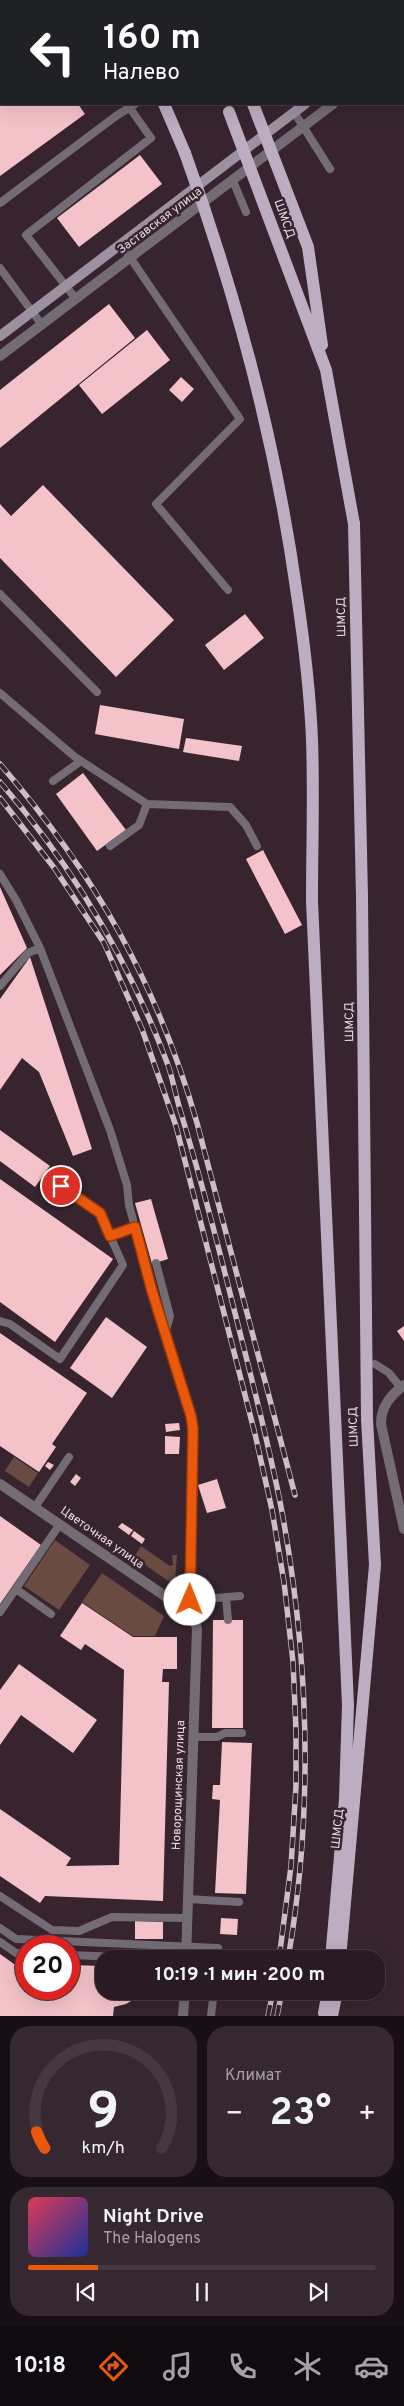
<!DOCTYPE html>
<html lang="ru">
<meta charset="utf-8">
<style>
:root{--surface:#291b23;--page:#352830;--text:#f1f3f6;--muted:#a5a1a6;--line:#453941;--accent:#ea580c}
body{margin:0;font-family:Overpass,sans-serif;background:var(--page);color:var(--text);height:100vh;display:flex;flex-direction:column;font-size:19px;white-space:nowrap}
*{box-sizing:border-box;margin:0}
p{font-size:16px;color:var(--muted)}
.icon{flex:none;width:28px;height:28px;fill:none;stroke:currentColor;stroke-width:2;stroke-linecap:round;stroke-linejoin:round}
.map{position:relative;height:2016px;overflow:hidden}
.sheet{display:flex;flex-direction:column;gap:10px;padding:10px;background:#170f13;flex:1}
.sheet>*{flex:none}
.hud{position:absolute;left:0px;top:0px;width:405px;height:105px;box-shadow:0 5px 20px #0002,0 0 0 1px var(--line);background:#202124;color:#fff;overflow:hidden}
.speed{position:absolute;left:15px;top:1935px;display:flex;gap:10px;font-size:25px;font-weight:700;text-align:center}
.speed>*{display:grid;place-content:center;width:65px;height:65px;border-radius:50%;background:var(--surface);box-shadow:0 5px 20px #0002,0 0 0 1px var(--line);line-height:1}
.speed .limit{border:8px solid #d22;background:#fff;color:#111}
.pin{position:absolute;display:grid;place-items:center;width:42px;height:42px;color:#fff;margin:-21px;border:2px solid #fff;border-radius:50%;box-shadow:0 1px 5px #0007}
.me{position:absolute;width:55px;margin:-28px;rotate:1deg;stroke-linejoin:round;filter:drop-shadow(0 0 4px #0008)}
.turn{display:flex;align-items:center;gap:18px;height:105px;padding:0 20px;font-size:22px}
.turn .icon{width:65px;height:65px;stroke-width:2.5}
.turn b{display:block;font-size:35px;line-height:42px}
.big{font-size:38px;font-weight:700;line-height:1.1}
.sheet .widget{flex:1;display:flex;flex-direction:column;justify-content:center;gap:8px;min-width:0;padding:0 18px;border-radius:20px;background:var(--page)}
.sheet .dial{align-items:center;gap:0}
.dial svg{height:130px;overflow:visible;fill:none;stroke:var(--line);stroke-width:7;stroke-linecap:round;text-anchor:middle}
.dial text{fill:var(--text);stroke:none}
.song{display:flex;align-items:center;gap:15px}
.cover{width:60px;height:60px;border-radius:8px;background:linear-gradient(135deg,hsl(350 70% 55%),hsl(230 70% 35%))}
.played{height:5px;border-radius:2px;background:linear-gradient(90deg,var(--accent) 20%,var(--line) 20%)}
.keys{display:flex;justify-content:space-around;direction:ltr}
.heat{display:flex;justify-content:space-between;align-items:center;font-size:28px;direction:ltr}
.sheet .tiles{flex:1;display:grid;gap:10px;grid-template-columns:1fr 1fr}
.widget:last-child{grid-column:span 2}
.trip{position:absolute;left:95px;top:1950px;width:290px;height:50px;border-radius:20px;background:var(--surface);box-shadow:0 5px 20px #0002,0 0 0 1px var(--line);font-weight:700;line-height:50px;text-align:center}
.menu{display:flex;height:80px;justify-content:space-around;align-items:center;background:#100b0e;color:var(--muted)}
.menu .icon{width:35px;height:35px}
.menu .selected{color:var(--accent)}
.menu b{font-size:22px;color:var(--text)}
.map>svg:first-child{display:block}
</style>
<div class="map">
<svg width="404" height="2016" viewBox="0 0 404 2016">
<rect width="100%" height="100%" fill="#37242f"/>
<!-- green -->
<path fill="#694b42" d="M14 1457 38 1473 29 1487 5 1471Z
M55 1540 90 1565 59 1610 24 1586Z
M141 1546 170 1566 173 1565 172 1555H177L175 1580 171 1583 134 1557Z
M102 1573 164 1616 155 1636H133L82 1602Z"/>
<!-- building -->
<path fill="#f4c3c9" d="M0 104H78L85 114 0 176Z
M140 155 162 184 79 247 57 218Z
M109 304 135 338 0 448V390Z
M147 330 170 360 102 414 79 385Z
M181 377 194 389 182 402 169 390Z
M43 485 174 620 116 677 0 558V504L11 516Z
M245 614 264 638 224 670 205 645Z
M100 705 184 719 179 749 95 734Z
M186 738 242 746 239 761 183 752Z
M83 773 126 830 97 851 56 794Z
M263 850 302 925 285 934 246 859Z
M0 887 27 948 0 975Z
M30 957 92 1149 73 1156 39 1072 22 1058 0 1090V999Z
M0 1130 50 1166 35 1187 0 1161Z
M0 1179 113 1259 55 1342 0 1302Z
M151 1199 168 1259 152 1264 135 1203Z
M106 1317 147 1347 112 1398 70 1368Z
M404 1326V1341L397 1331Z
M0 1333 87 1393 52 1444 56 1447 39 1472 0 1446Z
M179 1423 180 1430 166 1432 165 1424Z
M165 1436 180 1437 179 1454H165Z
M48 1462 54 1465 50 1470 45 1466Z
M76 1474 81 1478 75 1486 70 1482Z
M217 1479 226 1508 207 1513 198 1485Z
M0 1516 41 1545 0 1604Z
M122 1523 133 1530 129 1535 118 1527Z
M134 1531 145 1539 142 1544 131 1536Z
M82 1603 133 1637H177V1669H163L162 1682H169L163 1901 45 1896 40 1903 0 1876V1809L71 1858 66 1866 119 1865 124 1670 85 1644 81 1650 60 1636Z
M213 1620H243V1728H212Z
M19 1664 97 1720 73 1753 21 1715 0 1745V1690Z
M222 1742 252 1743 246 1894 215 1893 220 1800 212 1799 213 1785H220Z
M221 1918 238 1919 237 1935 220 1934Z
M135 1921 163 1922V1939H135Z
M0 1954 14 1964H26V1989H69V1965L104 1966V1991H140L136 1998 126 2004 114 2007 113 2016H0Z"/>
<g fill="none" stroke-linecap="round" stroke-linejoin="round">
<!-- lane -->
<path stroke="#736c75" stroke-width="8" d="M40 0 41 1
M392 0 393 1
M404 15V16
M0 70 1 69
M294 112 330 169
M233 181 246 212
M0 203 116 116 135 104
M121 244 240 419 156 504 228 590
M0 268 42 325
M76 299 26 235 151 138 127 104
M0 594 97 692
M0 693 75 757 147 804 230 807 246 825 257 846
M53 781 81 761
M110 846 139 825 147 804
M0 874 16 900 40 948 110 1130 127 1185 129 1205 152 1291 191 1416 193 1429 190 1613
M0 986 28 953 40 948
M111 1236 135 1227
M156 1263 170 1316 165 1334
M0 1321 10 1324 60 1359 123 1265 100 1213 61 1186
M375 1364 389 1373 401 1388
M35 1507 69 1457
M16 1589 51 1614
M226 1597 228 1620
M190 1600 240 1596
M0 1612 60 1524
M193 1737H217L225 1733H242
M0 1896 52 1930 79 1931 112 1917 187 1918
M187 1899 239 1902
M0 1928 16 1939 218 1948 217 1959
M0 1942 16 1953H26
M69 1955 171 1959
M211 2016 214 1991"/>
<!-- street -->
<path stroke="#736c75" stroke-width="10" d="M404 50V49
M0 356 333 104
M404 1385C391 1395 381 1406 381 1424L404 1529
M0 1484 190 1613 197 1628 186 1959
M183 2016 185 1991"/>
<!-- secondary -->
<path stroke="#9c91a0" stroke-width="10" d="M0 336 305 104"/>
<!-- primary -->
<path stroke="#bcaec0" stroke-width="12" d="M118 0 119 1
M177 0V1
M209 0 210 1
M164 104 185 153
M312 901 348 1705 345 1799 331 1959
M340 1959 375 1565 367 1419 362 897 354 524
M324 2013 328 1991
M332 2016 337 1991"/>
<!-- rail casing -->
<g stroke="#ccbec5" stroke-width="5.5">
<path id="rail" d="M0 764C95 874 157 983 197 1123L295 1495
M0 782C72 865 129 961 168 1065 173 1080 176 1097 181 1113 199 1173 215 1233 230 1293 248 1366 268 1438 282 1512 309 1660 314 1810 288 1959
M0 798 55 869 104 943 142 1029 176 1126 255 1434 272 1510 284 1582 293 1662 296 1730V1786L291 1866 279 1959
M268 2016 273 1991
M277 2016 282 1991"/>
</g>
<!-- rail -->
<use href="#rail" stroke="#37242f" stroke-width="4" stroke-dasharray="11" stroke-linecap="butt"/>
<!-- primary-bridge -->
<path stroke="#bcaec0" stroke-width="12" d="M253 104 308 247 322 345
M229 112 326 370 354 524
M185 153C237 297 276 443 297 595 304 642 310 691 312 740 314 793 312 847 312 901"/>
</g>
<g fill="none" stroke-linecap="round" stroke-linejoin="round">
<!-- route casing -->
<g stroke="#983908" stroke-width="12">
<path id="route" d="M61 1186 100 1213 110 1236 135 1227 152 1291 191 1416 193 1429 190 1600"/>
</g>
<!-- route -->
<use href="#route" stroke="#ea580c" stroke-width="9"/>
</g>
<g text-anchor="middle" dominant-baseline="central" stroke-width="5" stroke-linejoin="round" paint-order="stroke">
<!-- street labels -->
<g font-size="12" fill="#e8dbe2" stroke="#37242f">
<text transform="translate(284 219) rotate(70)">ШМСД</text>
<text transform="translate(160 221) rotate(-37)">Заставская улица</text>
<text transform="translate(342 617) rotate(-91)">ШМСД</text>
<text transform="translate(350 1022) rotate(-91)">ШМСД</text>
<text transform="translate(354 1427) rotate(-92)">ШМСД</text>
<text transform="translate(102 1538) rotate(35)">Цветочная улица</text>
<text transform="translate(179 1785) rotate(-88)">Новорощинская улица</text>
<text transform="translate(338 1829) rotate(-84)">ШМСД</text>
</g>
</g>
</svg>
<div class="speed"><div class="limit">20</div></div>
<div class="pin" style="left:61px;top:1186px;background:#d93025"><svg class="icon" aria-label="arrive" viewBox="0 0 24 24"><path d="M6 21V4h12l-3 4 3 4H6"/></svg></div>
<svg class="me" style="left:190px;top:1600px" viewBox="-20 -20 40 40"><circle r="19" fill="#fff"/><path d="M0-13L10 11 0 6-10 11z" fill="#ea580c"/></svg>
<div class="trip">10:19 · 1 мин · 200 m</div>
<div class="hud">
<div class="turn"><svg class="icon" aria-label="left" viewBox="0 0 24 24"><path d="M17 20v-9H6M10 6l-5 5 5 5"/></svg><div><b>160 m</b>Налево</div></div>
</div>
</div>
<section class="sheet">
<div class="tiles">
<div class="widget dial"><svg viewBox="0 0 100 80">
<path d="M14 69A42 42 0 1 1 86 69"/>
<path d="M14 69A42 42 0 0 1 9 59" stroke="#ea580c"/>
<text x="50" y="56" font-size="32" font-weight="700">9</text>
<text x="50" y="72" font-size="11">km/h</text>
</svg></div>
<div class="widget"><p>Климат</p>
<div class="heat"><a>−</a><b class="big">23°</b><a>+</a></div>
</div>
<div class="widget">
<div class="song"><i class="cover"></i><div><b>Night Drive</b><p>The Halogens</p></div></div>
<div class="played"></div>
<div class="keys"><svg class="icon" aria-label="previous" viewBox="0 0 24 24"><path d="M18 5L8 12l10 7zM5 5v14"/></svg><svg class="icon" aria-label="pause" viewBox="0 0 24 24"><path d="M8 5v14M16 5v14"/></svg><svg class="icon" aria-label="next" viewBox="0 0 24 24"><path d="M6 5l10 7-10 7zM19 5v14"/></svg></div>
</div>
</div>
</section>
<nav class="menu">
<b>10:18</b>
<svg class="icon selected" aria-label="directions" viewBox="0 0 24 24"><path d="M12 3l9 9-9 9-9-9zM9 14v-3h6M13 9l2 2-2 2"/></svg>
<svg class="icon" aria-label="music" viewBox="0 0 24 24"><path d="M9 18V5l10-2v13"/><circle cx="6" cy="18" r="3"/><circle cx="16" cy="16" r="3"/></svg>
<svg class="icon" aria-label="phone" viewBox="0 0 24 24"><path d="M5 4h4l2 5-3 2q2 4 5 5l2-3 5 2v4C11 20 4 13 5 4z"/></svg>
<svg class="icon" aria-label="climate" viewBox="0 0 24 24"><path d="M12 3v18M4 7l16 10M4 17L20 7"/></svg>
<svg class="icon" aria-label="car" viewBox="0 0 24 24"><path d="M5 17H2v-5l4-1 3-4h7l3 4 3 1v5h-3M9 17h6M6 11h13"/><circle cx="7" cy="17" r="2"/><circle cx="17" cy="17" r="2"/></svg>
</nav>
